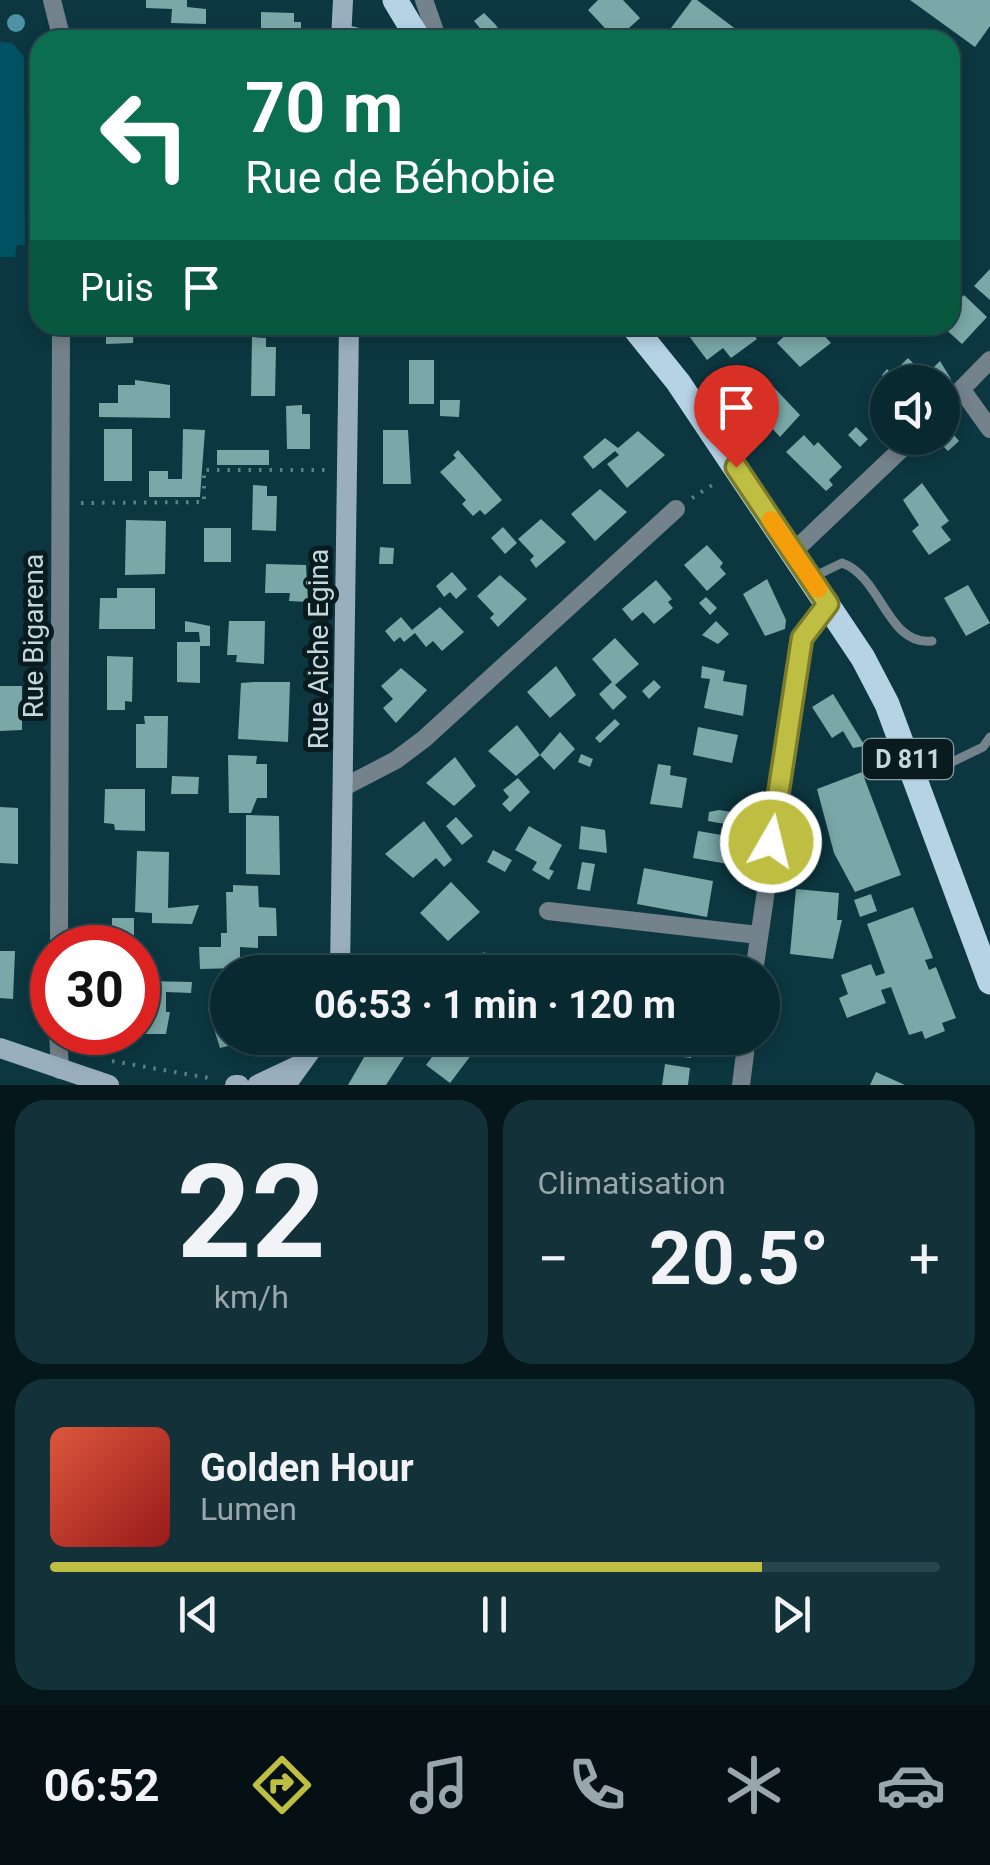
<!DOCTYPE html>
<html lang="fr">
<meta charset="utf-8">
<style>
:root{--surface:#092930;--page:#123138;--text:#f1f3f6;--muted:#99a6ab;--line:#29454c;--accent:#bebf42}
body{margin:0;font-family:Roboto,sans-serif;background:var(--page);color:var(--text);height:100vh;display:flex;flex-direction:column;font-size:38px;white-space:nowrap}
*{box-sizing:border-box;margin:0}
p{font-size:32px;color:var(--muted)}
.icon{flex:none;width:55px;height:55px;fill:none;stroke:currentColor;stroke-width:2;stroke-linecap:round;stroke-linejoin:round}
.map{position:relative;height:1085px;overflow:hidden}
.details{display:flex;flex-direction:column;gap:15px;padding:15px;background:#05171a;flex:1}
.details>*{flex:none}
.banner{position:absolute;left:30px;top:30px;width:930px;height:305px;border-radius:30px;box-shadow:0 5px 15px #0003,0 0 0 2px var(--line);background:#0b6e4f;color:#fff;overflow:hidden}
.fabs{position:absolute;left:870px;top:365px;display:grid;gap:20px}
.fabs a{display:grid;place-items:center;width:90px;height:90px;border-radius:50%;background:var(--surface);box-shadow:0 5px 15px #0003,0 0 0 2px var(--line);font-size:50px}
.speed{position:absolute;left:30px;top:925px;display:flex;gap:20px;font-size:50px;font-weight:700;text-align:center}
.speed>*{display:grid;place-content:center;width:130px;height:130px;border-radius:50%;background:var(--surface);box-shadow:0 5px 15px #0003,0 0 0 2px var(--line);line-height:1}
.speed .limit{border:15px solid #d22;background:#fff;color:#111}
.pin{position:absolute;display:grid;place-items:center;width:85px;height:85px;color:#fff;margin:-102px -42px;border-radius:50% 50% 50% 0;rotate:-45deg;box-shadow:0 0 10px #0007}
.pin .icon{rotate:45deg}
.me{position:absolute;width:110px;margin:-55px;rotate:8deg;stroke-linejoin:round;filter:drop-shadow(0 0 8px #0008)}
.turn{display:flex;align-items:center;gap:35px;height:210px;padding:0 50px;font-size:45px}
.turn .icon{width:130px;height:130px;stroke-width:2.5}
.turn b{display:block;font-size:70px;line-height:85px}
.then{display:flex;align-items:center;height:95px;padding:0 50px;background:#0003;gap:20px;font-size:38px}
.big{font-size:75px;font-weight:700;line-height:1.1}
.details .widget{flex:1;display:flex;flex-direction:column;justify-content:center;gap:15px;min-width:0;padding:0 35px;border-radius:30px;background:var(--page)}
.details .dial{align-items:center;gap:0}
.dial b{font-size:130px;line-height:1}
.song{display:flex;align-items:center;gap:30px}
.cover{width:120px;height:120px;border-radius:15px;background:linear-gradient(135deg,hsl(10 70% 55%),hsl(0 70% 35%))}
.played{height:10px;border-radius:5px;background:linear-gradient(90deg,var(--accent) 80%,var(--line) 80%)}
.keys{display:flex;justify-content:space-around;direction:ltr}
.heat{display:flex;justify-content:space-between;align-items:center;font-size:55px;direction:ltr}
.details .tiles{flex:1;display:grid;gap:15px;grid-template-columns:1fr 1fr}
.widget:last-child{grid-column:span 2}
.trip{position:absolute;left:210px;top:955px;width:570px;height:100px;border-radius:50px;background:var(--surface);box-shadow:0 5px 15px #0003,0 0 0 2px var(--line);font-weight:700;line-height:100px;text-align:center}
.dock{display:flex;height:160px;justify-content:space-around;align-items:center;background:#041013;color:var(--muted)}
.dock .icon{width:70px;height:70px}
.dock .current{color:var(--accent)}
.dock b{font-size:45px;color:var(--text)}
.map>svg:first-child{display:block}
</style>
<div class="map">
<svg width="990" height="1085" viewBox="0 0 990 1085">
<rect width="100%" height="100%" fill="#0c3740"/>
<!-- green -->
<path fill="#005161" d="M0 42 12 43 24 56 25 245H17L15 257H0Z"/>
<!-- building -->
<path fill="#7aa7a7" d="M146 0H187V7L206 9V24L171 23 172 9 146 8Z
M598 0H623L640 18 616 40 588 10Z
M692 0H697L745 36 742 40H684L671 28Z
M910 0H990V26L975 47Z
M261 12 294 13V22H301V40L261 39Z
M484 13 495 24 507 40H475L484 33 474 21Z
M990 269V300L974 286Z
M964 295 987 317 962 344 941 325H950V311Z
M106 325H134L133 343 106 344Z
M384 325H408V337L383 336Z
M704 325H746L757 339 731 358 723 348 707 360 689 336Z
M796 325H814L831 343 800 367 777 343Z
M252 337 266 338V347H276L275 396H251Z
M908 358 929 379 888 382V391L882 385 887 380 882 375 887 369 892 374Z
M409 360H434V404H409Z
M940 361 951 379 942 387 932 369Z
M764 377 800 415 780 437 744 397Z
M135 380 170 385V418L99 417V403H118V385H135Z
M440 400H460L459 417 440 416Z
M302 405V414H310V449H287L286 406Z
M856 427 868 439 860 447 848 435Z
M104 429H132V481H104Z
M183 429 205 430 200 497H149V471H168V479H182Z
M949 429 959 441 948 451 937 440Z
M383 430H408L411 484H383Z
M638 431 665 455 627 488 607 464 619 455 615 451 593 469 583 457 605 438 618 448Z
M804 435 814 446 818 442 842 467 829 480 833 485 826 491 786 452Z
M217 450H269V465H217Z
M458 450 502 500 485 515 480 510 473 516 462 504 466 500 440 472 456 458 453 455Z
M922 483 949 521 941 527 951 540 929 555 912 531 919 525 903 500Z
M253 485 267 486V496H277L276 531 252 530Z
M600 489 627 512 595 541 571 514Z
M541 519 566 542 536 568 530 560 534 556 518 539Z
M126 520 166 521 165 574 125 575Z
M503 527 517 543 505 554 491 538Z
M204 528H231V562H204Z
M707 545 723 563 720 567 726 574 707 591 684 565Z
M380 547 394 548 393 564H379Z
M266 564 306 565 308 602 289 601 290 593H265Z
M452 572 467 589 456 599 450 592 444 597 436 586Z
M500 575 527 599 498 627 490 618 494 614 477 596Z
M767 579 786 620 785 629 765 636 743 594Z
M656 580 672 599 668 602 673 608 654 624 643 612 632 621 622 609Z
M968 585 990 623 966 636 944 598Z
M117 588H155V629H99L100 598H117Z
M706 597 717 608 710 615 699 603Z
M440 607 464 632 442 651 433 641 426 647 415 633 404 642 400 637 394 642 385 631 401 617 412 630Z
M185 621 210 626V646H200V683L177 682V642H200L199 632H185Z
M229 621H265L264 664 236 662 237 655H227Z
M716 621 729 634 718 644 702 635Z
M615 638 639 664 615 685 627 697 613 710 599 694 612 682 592 659Z
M107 656 133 657 132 702 125 701V710H107Z
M556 666 576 695 550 718 527 692Z
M702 666 725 671 723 681 747 685 743 716 704 708 710 679 701 678Z
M401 668 427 690 396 723 383 708 393 699 381 686Z
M654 680 661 687 649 699 642 691Z
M254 682H290L288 742 238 739 241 683Z
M0 686H22V705H27L28 712H22V730L0 731Z
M833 694 865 746 853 748 843 731 832 738 812 707Z
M144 716H168L167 768H136V724H145Z
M615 719 620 724 600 743 595 738Z
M517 725 540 755 560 732 575 749 554 770 540 755 516 776 488 751Z
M698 727 738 735 732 763 693 755Z
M581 754 593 759 590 767 578 762Z
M228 755 257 756 256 764H267V798H257L251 813H229Z
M455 757 476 786 454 806 426 783Z
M658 764 671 766 670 775 687 778 682 808 650 804Z
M862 772 901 875 855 892 834 853 817 789Z
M172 776 199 777 198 794H171Z
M518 778 530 792 510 812 502 804 509 797 503 790Z
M105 789H145V831L115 830 114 824 104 823Z
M0 807 18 808V864L0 863Z
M719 810 738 813 736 826 708 821 709 812Z
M246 815 279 816 280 875 246 874Z
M456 817 473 836 462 845 446 826Z
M424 821 452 860 444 867 436 858 413 878 385 854Z
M529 826 562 845 549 869 554 871 549 880 532 870 537 862 515 850Z
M581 826 605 830 607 853 579 849Z
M698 831 734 837V865L693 858Z
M493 850 512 860 505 872 487 862Z
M137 851 169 852 168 908 199 905 192 924 152 923V913L135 912Z
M582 862 595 864 590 891 577 889Z
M644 868 713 881 707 917 637 904Z
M451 882 480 912 448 941 420 913Z
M233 885 258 886 259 907 276 908 277 936H258V948L240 947V968L200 969 199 947H221V933H227L226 892H233Z
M796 889 839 893 837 920H842L833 959 790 954Z
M871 894 877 911 860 917 854 900Z
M913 907 933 958 925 960 929 970 936 967 956 1018 942 1023 945 1031 925 1039 922 1031 909 1035 891 987 881 990 886 1003 847 1018 839 998 848 994 841 975 871 964 876 976 885 973 867 924Z
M112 918H134V948H104V925H112Z
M0 951H15L13 999 0 998Z
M484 952 512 969 509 972H472Z
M678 967 703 970V972H677Z
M146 981 192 982 191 993 166 992V1012H170L166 1034H138V992L146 991Z
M228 1003V1038L256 1039 220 1048 208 1009Z
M370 1038H397L410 1048 386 1085H348L367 1052 363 1050Z
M446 1038H484L450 1083 426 1065Z
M693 1038 691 1058 666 1055 668 1038Z
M665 1064 690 1068 688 1085H662Z
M876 1072 905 1085H870Z"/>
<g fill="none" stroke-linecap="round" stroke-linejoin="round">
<!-- path -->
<path stroke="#5e8087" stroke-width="4" stroke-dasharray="2.5 8" stroke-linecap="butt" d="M692 498 717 482
M81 503 204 502V470H325
M112 1061 215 1079"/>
<!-- lane -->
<path stroke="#74828b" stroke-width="9" d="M811 578 842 563C882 577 887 646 932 641
M919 778 983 747 990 737"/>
<!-- street -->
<path stroke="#74828b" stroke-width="18" d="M52 0 62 40
M424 0 438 40
M962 390 990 429
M942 409 990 360
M793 552 913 438
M346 786 396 760 424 739 676 509
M548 911 758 935
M59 948 61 325
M754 972 803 639 829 605
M58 1032 60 1070
M741 1085 747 1038"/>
<!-- secondary -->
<path stroke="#99afbe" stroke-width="20" d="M341 34 367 40
M341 40 343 0
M340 972 349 325
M0 1048 109 1085
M235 1085H239
M257 1085 297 1066
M286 1085 320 1038"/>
<!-- primary -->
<path stroke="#b6d3e6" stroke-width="25" d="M395 0 419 40
M632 325 678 382 863 658 887 704 990 982"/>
</g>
<!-- trees -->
<circle fill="#4b93a5" cx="16" cy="23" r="9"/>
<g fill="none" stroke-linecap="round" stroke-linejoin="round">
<!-- route casing -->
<g stroke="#7c7c2b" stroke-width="25">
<path id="route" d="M736 467 828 604 802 638 771 842"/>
</g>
<!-- route -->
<use href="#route" stroke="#bebf42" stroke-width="18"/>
<!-- slow -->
<path stroke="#f59e0b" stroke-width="18" d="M771 520 818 589"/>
</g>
<g text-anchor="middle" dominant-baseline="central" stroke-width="10" stroke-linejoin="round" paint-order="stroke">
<!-- shield labels -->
<rect fill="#0a1b20" stroke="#8b9fa4" stroke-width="2.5" x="863" y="739" width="90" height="40" rx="8"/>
<g font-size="25" font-weight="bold" fill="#c2d8dd">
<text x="908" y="759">D 811</text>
</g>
<!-- street labels -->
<g font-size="28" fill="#c2d8dd" stroke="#0a1b20">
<text transform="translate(33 636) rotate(-90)">Rue Bigarena</text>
<text transform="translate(318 649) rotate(-90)">Rue Aiche Egina</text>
</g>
</g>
</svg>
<div class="fabs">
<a><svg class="icon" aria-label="sound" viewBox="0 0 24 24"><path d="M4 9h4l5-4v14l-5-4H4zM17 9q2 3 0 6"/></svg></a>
</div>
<div class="speed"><div class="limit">30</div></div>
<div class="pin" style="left:736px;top:467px;background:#d93025"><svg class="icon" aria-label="arrive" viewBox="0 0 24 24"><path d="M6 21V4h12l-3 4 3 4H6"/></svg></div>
<svg class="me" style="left:771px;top:842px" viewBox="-20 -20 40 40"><circle r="17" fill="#bebf42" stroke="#fff" stroke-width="3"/><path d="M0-11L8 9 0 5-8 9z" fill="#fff"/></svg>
<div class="trip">06:53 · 1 min · 120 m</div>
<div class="banner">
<div class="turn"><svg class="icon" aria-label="left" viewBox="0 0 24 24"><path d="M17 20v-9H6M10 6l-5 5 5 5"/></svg><div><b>70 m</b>Rue de Béhobie</div></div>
<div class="then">Puis<svg class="icon" aria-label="arrive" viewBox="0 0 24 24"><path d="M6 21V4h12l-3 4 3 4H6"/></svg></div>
</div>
</div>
<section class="details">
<div class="tiles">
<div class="widget dial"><b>22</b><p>km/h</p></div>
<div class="widget"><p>Climatisation</p>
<div class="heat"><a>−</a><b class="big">20.5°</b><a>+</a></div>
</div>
<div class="widget">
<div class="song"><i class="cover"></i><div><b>Golden Hour</b><p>Lumen</p></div></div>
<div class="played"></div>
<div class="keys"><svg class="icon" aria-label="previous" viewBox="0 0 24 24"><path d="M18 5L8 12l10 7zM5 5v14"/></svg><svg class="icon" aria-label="pause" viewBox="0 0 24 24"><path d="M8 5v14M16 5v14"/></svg><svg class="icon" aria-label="next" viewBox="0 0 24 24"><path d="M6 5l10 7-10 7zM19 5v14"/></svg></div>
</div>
</div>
</section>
<nav class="dock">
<b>06:52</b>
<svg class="icon current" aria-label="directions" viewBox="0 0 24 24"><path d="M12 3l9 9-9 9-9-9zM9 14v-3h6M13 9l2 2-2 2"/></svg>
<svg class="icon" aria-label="music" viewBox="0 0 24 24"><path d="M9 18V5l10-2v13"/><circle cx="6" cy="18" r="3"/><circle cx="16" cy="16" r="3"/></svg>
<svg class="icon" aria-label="phone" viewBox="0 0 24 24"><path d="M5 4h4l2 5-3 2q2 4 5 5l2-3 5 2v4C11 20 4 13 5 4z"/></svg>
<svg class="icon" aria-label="climate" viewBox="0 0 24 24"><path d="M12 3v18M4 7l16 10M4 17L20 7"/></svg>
<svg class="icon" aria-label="car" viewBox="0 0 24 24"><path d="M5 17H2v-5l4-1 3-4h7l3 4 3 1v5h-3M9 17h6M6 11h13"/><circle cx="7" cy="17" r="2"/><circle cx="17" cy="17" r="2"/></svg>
</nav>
